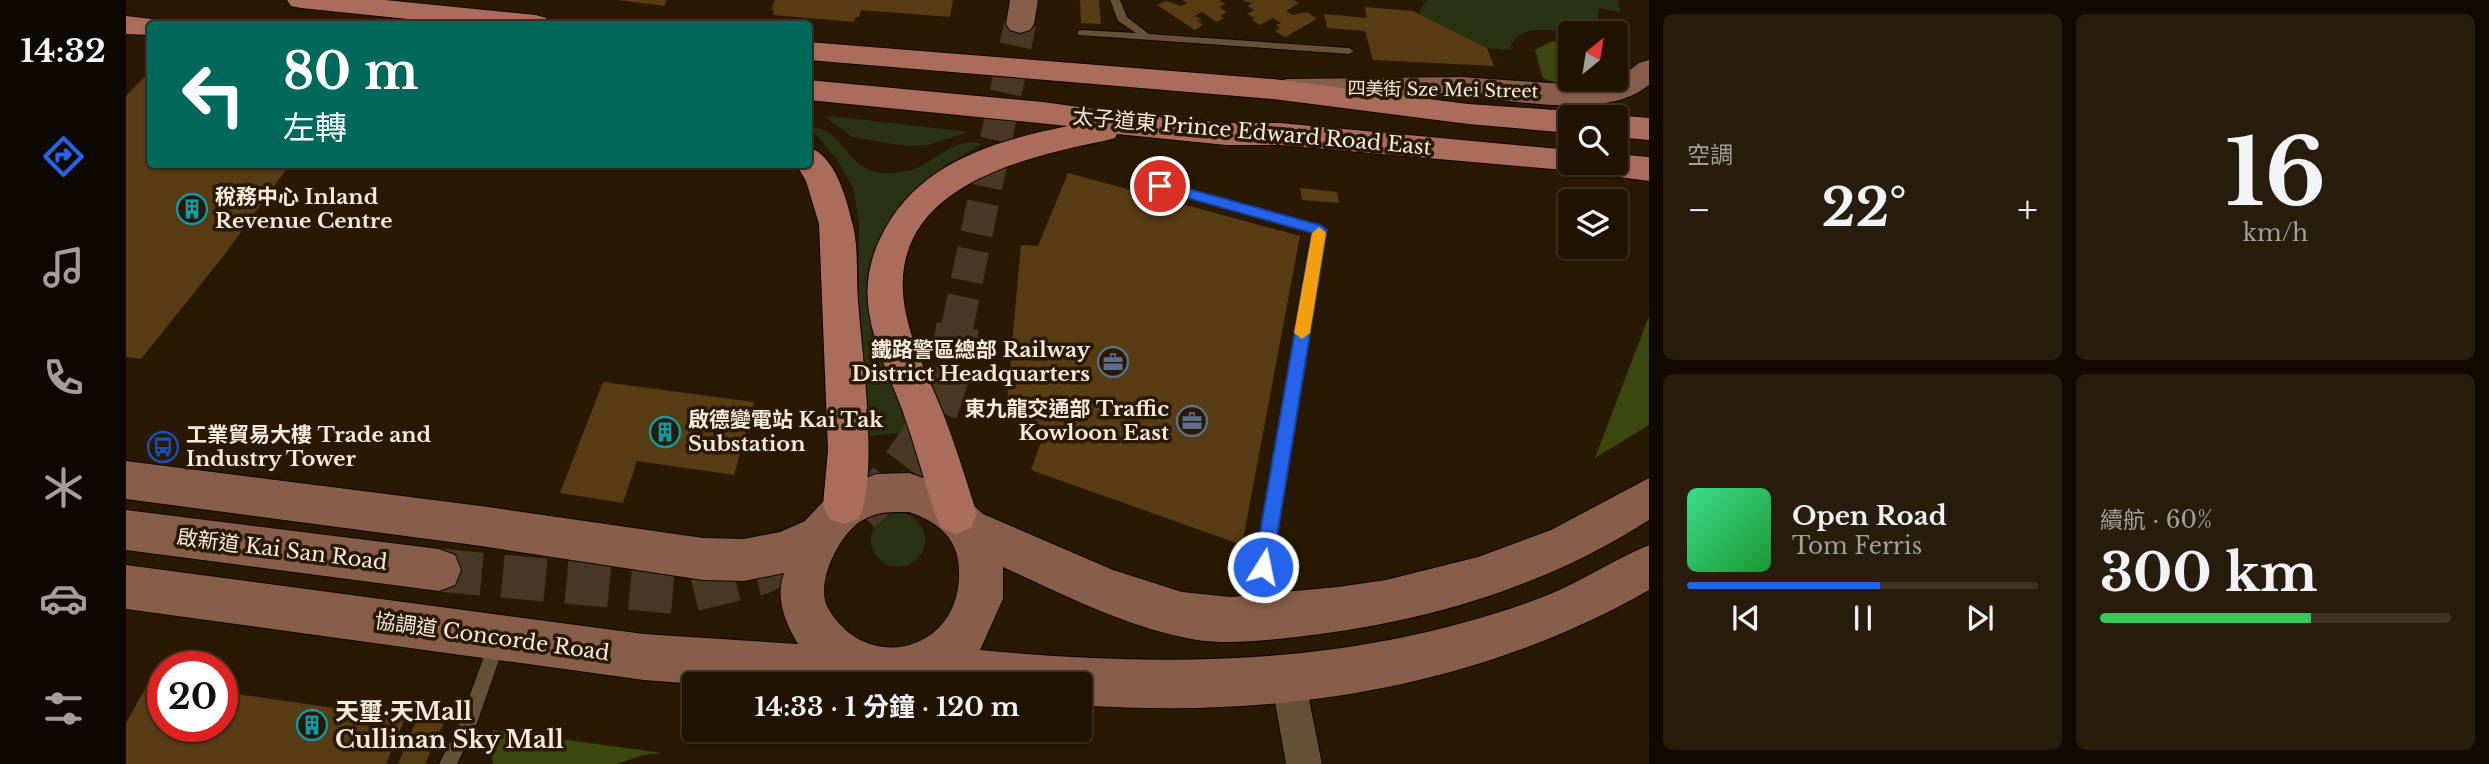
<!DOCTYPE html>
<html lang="zh-TW">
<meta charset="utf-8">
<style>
:root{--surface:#201302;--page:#281c0c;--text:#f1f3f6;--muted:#a29e99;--line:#3d3224;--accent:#2563eb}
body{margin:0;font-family:"Libre Baskerville","Noto Sans TC",serif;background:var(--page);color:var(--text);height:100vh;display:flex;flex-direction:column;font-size:26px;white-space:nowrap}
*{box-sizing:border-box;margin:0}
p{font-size:23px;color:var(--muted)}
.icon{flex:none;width:38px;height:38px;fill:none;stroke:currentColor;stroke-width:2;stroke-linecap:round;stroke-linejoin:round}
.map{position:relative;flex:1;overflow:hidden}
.drawer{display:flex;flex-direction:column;gap:14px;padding:14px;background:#120a01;width:840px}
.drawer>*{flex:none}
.guide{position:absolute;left:21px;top:21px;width:665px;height:147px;border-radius:7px;box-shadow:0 2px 5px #0004,0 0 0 2px var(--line);background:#00695c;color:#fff;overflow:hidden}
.needle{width:46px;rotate:30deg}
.fabs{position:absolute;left:1432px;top:21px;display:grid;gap:14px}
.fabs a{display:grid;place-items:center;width:70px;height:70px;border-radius:7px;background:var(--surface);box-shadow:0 2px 5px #0004,0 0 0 2px var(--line);font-size:35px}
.speed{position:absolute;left:21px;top:651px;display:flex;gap:14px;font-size:35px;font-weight:700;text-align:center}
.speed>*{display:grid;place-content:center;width:91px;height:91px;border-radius:50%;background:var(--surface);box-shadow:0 2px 5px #0004,0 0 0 2px var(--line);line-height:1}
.speed .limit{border:10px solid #d22;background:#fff;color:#111}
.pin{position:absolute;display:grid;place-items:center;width:60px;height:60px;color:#fff;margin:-30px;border:4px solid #fff;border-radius:50%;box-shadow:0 2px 7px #0007}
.me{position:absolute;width:77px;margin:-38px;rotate:10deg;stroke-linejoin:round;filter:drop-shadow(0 0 5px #0008)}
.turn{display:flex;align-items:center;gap:24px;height:147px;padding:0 21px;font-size:32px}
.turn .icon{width:91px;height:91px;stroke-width:2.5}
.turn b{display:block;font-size:49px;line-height:60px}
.big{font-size:52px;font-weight:700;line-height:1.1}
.drawer .tile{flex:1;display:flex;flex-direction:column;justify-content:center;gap:10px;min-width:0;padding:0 24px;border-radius:10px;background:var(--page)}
.drawer .dial{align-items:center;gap:0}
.dial b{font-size:91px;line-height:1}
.song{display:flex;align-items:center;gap:21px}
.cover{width:84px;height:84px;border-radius:10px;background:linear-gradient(135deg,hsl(150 70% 55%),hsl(130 70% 35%))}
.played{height:7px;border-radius:4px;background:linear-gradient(90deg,var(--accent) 55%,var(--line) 55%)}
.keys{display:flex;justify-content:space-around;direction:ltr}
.heat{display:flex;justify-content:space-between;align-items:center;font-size:38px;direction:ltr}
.charge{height:10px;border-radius:5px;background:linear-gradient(90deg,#34c759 60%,var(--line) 0)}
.drawer .tiles{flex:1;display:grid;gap:14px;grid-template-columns:repeat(2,1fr)}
.trip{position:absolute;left:556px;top:672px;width:410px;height:70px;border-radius:7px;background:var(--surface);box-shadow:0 2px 5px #0004,0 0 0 2px var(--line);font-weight:700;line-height:70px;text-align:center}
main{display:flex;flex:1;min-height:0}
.menu{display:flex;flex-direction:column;width:126px;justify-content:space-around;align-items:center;background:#0d0801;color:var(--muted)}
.menu .icon{width:49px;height:49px}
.menu .active{color:var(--accent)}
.menu b{font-size:32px;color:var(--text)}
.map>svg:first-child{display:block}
</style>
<main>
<nav class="menu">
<b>14:32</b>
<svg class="icon active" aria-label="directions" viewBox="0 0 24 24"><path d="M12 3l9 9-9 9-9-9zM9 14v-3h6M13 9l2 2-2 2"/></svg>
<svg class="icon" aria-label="music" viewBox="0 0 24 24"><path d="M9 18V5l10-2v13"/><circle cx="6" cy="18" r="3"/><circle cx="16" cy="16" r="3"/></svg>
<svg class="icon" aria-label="phone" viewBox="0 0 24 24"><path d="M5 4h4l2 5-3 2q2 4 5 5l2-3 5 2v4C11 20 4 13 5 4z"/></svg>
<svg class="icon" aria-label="climate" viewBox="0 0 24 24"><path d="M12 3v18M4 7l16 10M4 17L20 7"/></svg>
<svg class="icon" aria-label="car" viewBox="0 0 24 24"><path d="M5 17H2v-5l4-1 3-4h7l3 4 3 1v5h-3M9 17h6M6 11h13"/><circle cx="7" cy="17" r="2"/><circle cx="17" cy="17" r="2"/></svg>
<svg class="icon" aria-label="filters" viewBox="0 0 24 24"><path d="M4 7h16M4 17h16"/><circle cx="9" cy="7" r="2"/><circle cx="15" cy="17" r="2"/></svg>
</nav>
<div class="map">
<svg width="1523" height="764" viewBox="0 0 1523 764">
<rect width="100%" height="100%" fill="#2a1902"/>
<!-- green -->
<path fill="#293213" d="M1300 0H1492L1495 13 1473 8 1472 19 1457 33C1436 33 1390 19 1384 50L1361 48 1293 14Z
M704 116 843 132 802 145 780 146 726 137 699 117Z
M684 127C720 129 721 173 759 173 769 173 782 172 791 168 812 159 831 136 856 144L820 165 775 202 751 250 791 431 744 436 732 330 733 222 727 188 712 161Z
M745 540a27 27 0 1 1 54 0a27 27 0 1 1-54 0Z"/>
<!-- forest -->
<path fill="#3b490e" d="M1426 41 1444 44V79H1474C1452 86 1438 87 1417 78L1409 50Z
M1523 316V425L1469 458Z
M367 730 536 753 517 755 491 764H367L364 744Z"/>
<!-- building -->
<path fill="#583c14" d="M492 0H541L538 6Z
M649 0H827L824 17 735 10 733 17H730L728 22 647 15 648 10 645 9Z
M954 0H973L975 24 955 23Z
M1057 0H1093L1099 4 1093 7 1101 12 1094 16 1098 18 1091 22 1076 12 1069 16 1075 19 1072 21 1077 25 1069 30 1031 5 1040 1 1055 6 1061 3Z
M1116 0H1167L1173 3 1160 11 1167 15 1181 12 1191 19 1159 37 1149 31 1154 28 1150 25 1155 23 1147 18 1134 25 1126 20 1129 18 1121 14 1128 10 1121 6 1126 3Z
M1239 7 1287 11 1361 48 1368 66 1247 60 1239 31 1201 28 1198 14 1241 18Z
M22 73H24V164H164L99 254 15 359 0 357V96Z
M942 173 1174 236 1116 545 905 470 920 427 880 411 895 245 912 246Z
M1174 188 1211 192 1213 203 1176 200Z
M477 382 628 402 608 475 511 461 497 503 434 493Z
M23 682 37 684V726H96V692L279 718 260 764H0V723Z
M291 719 318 723 299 764H272Z"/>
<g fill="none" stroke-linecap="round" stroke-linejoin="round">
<!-- secondary-tunnel-far1 -->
<path stroke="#493823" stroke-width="32" stroke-dasharray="32 16" stroke-linecap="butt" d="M831 328 894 24"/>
<!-- secondary-tunnel -->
<path stroke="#493823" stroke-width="43" stroke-dasharray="43 21" stroke-linecap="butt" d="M734 512C770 479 806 433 819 385 825 366 828 346 832 326
M313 570 555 593 635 573 654 563"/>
<!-- lane casing -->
<g stroke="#120400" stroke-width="2">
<path id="lane" d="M984 0H994L1001 17 1023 34 1223 48 1228 51 1223 54 952 35V31L956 30 1010 33 992 21Z
M1034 182 1193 225 1199 230 1145 567 1152 612 1150 618 1144 620 1138 618 1136 612 1129 567 1186 233 1030 189 1028 186Z
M371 635 377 637 379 643 350 726 331 764H313L334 722 365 637Z"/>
</g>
<!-- street casing -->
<g stroke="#120400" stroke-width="2">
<path id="street" d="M1162 662 1174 667 1179 679 1196 764H1160L1145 679 1150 667Z"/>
</g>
<!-- secondary casing -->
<g stroke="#120400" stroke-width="2">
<path id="secondary" d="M884 0H912L908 24 904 30 894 33 884 30 880 24Z
M1523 60V85C1478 122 1387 98 1333 97 1276 96 1218 98 1161 99L1150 96 1146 89 1150 82 1161 79 1336 77 1453 85 1492 79 1513 63Z
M0 461 355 506 577 538 618 539 654 532 679 521 704 494 735 480 750 474 783 473 829 489 857 514 987 570 1056 592 1105 597 1212 587 1260 580 1352 557 1425 530 1523 478V520C1419 587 1300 622 1178 636 1143 640 1106 645 1071 640 1004 629 938 595 877 567V599L854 650C1045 668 1227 666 1409 600 1449 586 1484 561 1523 545V590C1350 689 1151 719 954 705V684H571L518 680 0 609V565L518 634 672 644C659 623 649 597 658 573L618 581 577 580 355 546 0 499ZM783 512C813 522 833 539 833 572 835 651 741 676 702 608 688 584 714 532 737 520 752 511 766 512 783 512Z
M0 510 313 549 329 555 335 570 329 585 313 591 0 550Z"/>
</g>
<!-- primary casing -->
<g stroke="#120400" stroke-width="2">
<path id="primary" d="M161 0H259L410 15 420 18 424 24H330L175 8 165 6Z
M0 16 34 20 37 24H24V35L0 34Z
M682 42 1147 79 1342 104 1444 111 1457 117H1444V133L1342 124 1147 99 682 60Z
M682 80 917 102 1004 114 1100 123H1154L1444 150V163H1489V154L1523 157V181L1449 171 1154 145H1100L991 134 989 138 978 141C889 159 754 191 780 314 787 348 804 380 817 413 830 446 840 480 851 514L845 528 830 534 815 528 809 514C798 480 789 446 777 412 765 379 748 347 743 312 739 287 743 261 754 239 788 164 867 141 942 126L682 100Z
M1489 115 1523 118V140L1489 137V117H1482Z
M682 147C709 155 720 197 726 222 733 246 730 276 732 301 736 355 753 474 733 519L718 524 703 519 697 505 702 450 693 224 680 181 670 164H682Z"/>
</g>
<!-- lane -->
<use href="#lane" fill="#645138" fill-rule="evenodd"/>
<!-- street -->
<use href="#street" fill="#645138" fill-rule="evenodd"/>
<!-- secondary -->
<use href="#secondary" fill="#875e4a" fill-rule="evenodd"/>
<!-- primary -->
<use href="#primary" fill="#aa6c5b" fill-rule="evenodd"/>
</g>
<!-- route -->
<path fill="#2563eb" stroke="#184099" stroke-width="2" d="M1034 181 1194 225 1201 230 1146 567 1143 573 1137 576 1130 573 1128 567 1186 233 1029 189 1027 186Z"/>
<!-- slow -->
<path fill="#f59e0b" d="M1193 227 1200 233 1184 333 1176 339 1168 333 1186 233Z"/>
<!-- icons -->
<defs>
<g id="building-ring" transform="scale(1.575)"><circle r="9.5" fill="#2a1902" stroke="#0f9aa8" stroke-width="1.5"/><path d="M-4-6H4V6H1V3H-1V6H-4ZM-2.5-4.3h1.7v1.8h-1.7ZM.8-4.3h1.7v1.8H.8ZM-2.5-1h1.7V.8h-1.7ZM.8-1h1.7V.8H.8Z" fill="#0f9aa8"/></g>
<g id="office-ring" transform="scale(1.575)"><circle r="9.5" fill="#2a1902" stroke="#5c6f8a" stroke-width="1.5"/><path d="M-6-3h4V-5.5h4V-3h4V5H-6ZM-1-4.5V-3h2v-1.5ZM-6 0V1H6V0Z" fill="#5c6f8a"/></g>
<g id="bus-ring" transform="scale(1.575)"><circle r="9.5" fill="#2a1902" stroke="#1a4fb4" stroke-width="1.5"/><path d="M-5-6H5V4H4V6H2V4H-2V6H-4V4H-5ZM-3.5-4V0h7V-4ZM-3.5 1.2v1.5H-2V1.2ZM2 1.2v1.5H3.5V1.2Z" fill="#1a4fb4"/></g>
</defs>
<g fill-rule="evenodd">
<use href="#building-ring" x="66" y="209"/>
<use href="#office-ring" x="987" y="362"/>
<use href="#office-ring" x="1066" y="421"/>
<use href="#building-ring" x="539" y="432"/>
<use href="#bus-ring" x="37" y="447"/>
<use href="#building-ring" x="186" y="725"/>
</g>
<g text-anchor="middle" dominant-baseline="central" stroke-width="7" stroke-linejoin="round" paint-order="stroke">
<!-- far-street labels -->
<g font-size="18" fill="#f7ebdd" stroke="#2a1902">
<text transform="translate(1317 90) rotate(1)">四美街 Sze Mei Street</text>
</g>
<!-- street labels -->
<g font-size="21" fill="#f7ebdd" stroke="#2a1902">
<text transform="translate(1126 132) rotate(5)">太子道東 Prince Edward Road East</text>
<text transform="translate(156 550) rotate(7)">啟新道 Kai San Road</text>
<text transform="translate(366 637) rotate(8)">協調道 Concorde Road</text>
</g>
<!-- poi labels -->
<g font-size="21" font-weight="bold" fill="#f7ebdd" stroke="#2a1902" text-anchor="start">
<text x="89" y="197">稅務中心 Inland<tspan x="89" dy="24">Revenue Centre</tspan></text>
<text x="964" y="350" text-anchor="end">鐵路警區總部 Railway<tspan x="964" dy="24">District Headquarters</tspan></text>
<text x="1043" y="409" text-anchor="end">東九龍交通部 Traffic<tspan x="1043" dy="24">Kowloon East</tspan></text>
<text x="562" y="420">啟德變電站 Kai Tak<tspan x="562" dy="24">Substation</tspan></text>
<text x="60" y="435">工業貿易大樓 Trade and<tspan x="60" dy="24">Industry Tower</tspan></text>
</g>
<!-- near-poi labels -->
<g font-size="24" font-weight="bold" fill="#f7ebdd" stroke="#2a1902" text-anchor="start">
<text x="209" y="711">天璽·天Mall<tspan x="209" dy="28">Cullinan Sky Mall</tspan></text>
</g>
</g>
</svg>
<div class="fabs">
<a><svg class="needle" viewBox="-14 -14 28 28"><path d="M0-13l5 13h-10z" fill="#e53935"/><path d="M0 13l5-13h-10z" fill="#a29e99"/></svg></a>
<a><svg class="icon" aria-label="search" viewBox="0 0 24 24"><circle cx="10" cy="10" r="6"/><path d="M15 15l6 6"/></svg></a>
<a><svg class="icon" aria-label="layers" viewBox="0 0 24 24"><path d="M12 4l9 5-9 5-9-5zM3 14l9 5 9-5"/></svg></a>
</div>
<div class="speed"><div class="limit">20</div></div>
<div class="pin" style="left:1034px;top:186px;background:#d93025"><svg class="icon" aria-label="arrive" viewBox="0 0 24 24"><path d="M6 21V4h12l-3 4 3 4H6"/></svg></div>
<svg class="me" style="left:1137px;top:567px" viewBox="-20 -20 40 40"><circle r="17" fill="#2563eb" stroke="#fff" stroke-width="3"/><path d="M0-11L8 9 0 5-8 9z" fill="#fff"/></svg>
<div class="trip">14:33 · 1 分鐘 · 120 m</div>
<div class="guide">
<div class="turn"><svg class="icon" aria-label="left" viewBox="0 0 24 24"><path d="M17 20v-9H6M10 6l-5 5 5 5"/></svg><div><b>80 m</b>左轉</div></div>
</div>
</div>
<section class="drawer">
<div class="tiles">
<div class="tile"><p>空調</p>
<div class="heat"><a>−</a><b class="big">22°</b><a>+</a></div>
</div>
<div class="tile dial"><b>16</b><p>km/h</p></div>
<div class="tile">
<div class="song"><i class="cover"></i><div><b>Open Road</b><p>Tom Ferris</p></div></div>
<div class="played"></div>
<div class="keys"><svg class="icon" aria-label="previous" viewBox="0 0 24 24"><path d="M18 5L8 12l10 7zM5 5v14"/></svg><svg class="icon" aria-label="pause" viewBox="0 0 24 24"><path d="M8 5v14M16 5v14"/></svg><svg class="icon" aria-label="next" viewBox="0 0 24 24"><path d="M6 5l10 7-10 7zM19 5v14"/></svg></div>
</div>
<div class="tile"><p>續航 · 60%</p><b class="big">300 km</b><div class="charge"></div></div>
</div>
</section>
</main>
